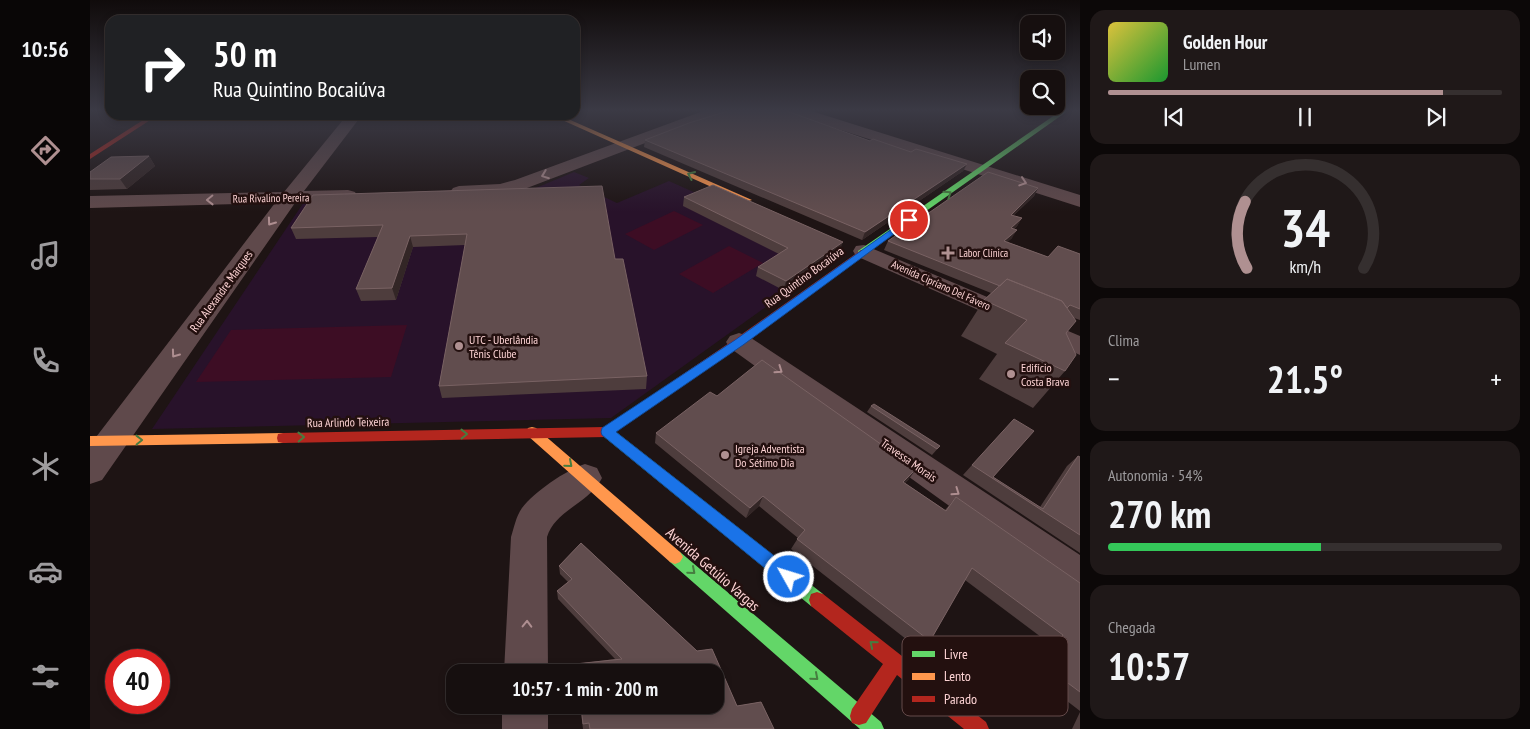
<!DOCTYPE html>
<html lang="pt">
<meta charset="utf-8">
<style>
:root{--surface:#160f0f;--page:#1f1818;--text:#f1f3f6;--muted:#9e9c9e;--line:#352f2f;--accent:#af9091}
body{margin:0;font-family:"PT Sans Narrow",sans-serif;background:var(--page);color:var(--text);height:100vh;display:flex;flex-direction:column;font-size:19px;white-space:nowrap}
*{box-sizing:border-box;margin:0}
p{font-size:16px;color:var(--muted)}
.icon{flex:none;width:28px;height:28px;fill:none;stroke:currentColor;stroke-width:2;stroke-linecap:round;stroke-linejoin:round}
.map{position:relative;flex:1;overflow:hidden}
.sheet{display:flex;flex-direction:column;gap:10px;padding:10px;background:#0c0808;width:450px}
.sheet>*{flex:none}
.banner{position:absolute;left:15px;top:15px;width:475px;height:105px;border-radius:15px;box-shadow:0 2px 8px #0003,0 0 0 1px var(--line);background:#202124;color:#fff;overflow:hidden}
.fabs{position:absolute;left:930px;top:15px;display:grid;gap:10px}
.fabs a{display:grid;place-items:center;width:45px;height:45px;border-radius:10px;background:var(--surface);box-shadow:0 2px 8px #0003,0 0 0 1px var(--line);font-size:25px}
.speed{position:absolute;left:15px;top:649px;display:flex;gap:10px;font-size:25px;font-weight:700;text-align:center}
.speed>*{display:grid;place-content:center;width:65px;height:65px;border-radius:50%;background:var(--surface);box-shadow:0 2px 8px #0003,0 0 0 1px var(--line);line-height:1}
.speed .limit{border:8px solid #d22;background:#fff;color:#111}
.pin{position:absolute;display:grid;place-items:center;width:42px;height:42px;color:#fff;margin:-21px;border:2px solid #fff;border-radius:50%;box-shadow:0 1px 5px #0007}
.me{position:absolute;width:55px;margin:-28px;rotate:309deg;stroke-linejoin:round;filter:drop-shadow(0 0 4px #0008)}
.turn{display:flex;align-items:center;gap:18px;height:105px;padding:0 25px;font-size:22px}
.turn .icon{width:65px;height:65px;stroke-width:2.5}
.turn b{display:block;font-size:35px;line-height:42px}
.big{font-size:38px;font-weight:700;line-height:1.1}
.sheet .card{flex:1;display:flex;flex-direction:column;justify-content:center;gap:8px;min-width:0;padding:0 18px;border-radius:15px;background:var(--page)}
.sheet .dial{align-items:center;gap:0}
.dial svg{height:130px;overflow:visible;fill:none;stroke:var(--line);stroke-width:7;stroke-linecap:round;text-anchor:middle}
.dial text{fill:var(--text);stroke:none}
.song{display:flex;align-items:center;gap:15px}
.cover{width:60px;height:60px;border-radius:8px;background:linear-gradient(135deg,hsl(50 70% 55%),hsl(130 70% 35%))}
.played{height:5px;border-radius:2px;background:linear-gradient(90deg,var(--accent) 85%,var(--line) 85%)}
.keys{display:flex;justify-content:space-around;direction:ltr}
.heat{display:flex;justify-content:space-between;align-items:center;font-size:28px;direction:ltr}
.charge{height:8px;border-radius:4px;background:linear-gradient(90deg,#34c759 54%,var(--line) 0)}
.trip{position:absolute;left:356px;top:664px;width:278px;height:50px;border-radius:15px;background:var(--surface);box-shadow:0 2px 8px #0003,0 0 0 1px var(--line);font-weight:700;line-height:50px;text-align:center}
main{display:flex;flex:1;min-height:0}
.menu{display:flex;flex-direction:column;width:90px;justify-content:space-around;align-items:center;background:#090606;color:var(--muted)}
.menu .icon{width:35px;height:35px}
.menu .on{color:var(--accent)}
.menu b{font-size:22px;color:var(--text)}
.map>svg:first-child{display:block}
</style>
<main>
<nav class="menu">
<b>10:56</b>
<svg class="icon on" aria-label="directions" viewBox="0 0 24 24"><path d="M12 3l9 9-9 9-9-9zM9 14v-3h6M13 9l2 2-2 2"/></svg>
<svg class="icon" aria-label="music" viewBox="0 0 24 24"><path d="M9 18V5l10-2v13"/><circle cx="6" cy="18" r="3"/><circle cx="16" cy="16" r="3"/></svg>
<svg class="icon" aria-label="phone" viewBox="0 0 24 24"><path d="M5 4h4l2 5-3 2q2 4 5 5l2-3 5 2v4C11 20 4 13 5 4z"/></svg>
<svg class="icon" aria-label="climate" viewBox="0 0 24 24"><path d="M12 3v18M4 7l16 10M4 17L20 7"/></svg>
<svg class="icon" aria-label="car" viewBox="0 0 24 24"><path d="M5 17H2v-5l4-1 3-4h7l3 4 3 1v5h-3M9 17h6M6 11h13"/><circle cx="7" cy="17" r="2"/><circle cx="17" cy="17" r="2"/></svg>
<svg class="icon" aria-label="filters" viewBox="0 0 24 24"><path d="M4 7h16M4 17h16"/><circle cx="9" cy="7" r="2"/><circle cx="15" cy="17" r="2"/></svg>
</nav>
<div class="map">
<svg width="990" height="729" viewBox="0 0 990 729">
<rect width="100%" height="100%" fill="#1e1414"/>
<!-- green -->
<path fill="#28122a" d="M484 172 499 178 489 185 527 203 579 181 747 256 521 418 62 429 214 202 429 195Z"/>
<!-- water -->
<path fill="#3d0d24" d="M584 211 613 225 564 250 535 234Z
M639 246 673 263 623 293 589 274Z
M317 325 301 377 106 382 141 330Z"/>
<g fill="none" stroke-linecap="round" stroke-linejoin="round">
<!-- street -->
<path fill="#5f494b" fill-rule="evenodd" d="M616 110H636L634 113 437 188 410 194 369 198 363 196 360 192 363 188 369 186 410 184 425 180Z
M696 110H718L990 195V207L698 113Z
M257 115H272L214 191 258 190 265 192 267 196 265 200 205 203 12 480 0 484V445L185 203 0 208V196L194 192Z
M774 245 990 336V355L766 256 763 251 766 246Z
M649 333 658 336 990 555V596L976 590 640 348 636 342 640 336Z
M495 464 507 468 512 478C500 503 465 510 457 537L458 672H414L421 537C424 528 426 516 432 508 444 492 476 470 495 464Z
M412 705H458V729H412Z"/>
<!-- fast -->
<path fill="#63d668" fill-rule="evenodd" d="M972 110H979L774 255H768V251Z
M517 427 521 428 733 594 735 600 733 606 727 608 721 606 513 436 511 432 513 428Z
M585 550 590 552 791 722 794 729H770L580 562 577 557 580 552Z"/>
<!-- slow -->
<path fill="#ff974d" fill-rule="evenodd" d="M461 115H469L662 200 655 202Z
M442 427 446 428 590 552 593 557 590 562 585 564 580 562 438 436 436 432 438 428Z
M193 433 198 434 199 438 198 442 193 443 0 446V436Z"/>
<!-- jam -->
<path fill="#b3261e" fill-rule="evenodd" d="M61 115H68L0 159V154Z
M771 250 774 251V255L653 345 517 437 193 443 188 442 187 438 188 434 193 433 515 427 645 339Z
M727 592 733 594 896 722 899 729H874L807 675 776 723 769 725 762 723 760 716 762 709 793 664 721 606 719 600 721 594Z"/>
</g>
<!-- wall -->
<path fill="#4e3d3d" d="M555 140 780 141 821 152 877 164 873 171 772 240 554 147Z
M59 156 65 166 37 189 0 190V172Z
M948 188 944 196 923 216 932 218 927 226 924 229 922 238 917 242 958 257 990 254V320L984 318 976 333 975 371 943 408 889 379 907 354 871 336 894 300 901 293 794 250 798 241Z
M223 195 525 259 557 376 556 389 352 398 349 386 375 245 323 247 306 300 271 301 266 289 288 237 206 239 201 228Z
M594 197 750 250 693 290 666 276 668 267 689 254 593 206Z
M627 396 819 479 815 483 855 510 866 497 990 583V711L942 674 959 643 875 580 840 641 830 650 701 549 708 538 669 506 656 518 565 443 566 433Z
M781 406 850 446 842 455 777 412Z
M988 456 990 457V553L873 475 882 465 903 477 950 507 977 466Z
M491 543 607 651 622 649 647 706 671 702 684 729H493L490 705H625V672H485V664L525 659 468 599 467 591 478 582 470 574 469 566Z
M990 712V729H982Z"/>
<!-- shaded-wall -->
<path fill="#332626" d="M59 156 65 166 37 189 30 179Z
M877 164 873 171 772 240 775 232Z
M948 188 944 196 916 223 921 215Z
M932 218 927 226 916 236 921 228Z
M927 230 922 238 909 250 914 241Z
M320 236 323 247 306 300 302 288Z
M753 242 750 250 693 290 696 281Z
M826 469 819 479 806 492 813 482Z
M673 496 669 506 656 518 660 508Z"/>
<!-- building -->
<path fill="#614d4e" stroke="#796263" d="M641 110H694L780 141 783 139 821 152 826 149 877 164 775 232 555 140 599 123Z
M59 156 30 179H0V172L21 157Z
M898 172 948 188 921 215 932 218 921 228 927 230 914 241 958 257 968 246 990 254V309L980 305 977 308 972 301 917 279 910 286 798 241Z
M623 185 753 242 696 281 668 267 698 248 594 197Z
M512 186 525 259H533L557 376 349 386 377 234 320 236 302 288 266 289 293 225 201 228 223 195Z
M917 279 972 301 986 321 976 333 986 355 975 371 915 343 937 320 894 300Z
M672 360 826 469 813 482 856 511 866 497 990 583V692L955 666 973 635 882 568 840 641 707 539 715 530 673 496 660 508 566 433 620 392 627 396Z
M784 404 850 446 847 449 781 406Z
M924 419 944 431 903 477 953 509 988 456 990 457V535L882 465Z
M491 543 607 651 622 649 647 706 671 702 684 729H500L499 723 493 724 491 705H625V672H486L485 664 532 659 467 591 482 579 469 566Z"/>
<!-- one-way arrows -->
<defs><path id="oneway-chevron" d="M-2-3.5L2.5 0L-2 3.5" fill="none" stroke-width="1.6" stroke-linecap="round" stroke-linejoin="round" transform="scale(1.25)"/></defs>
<g stroke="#ae8e90">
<use href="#oneway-chevron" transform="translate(455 175) rotate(159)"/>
<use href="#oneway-chevron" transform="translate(933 182) rotate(18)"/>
<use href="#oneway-chevron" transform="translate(120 200) rotate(179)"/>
<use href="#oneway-chevron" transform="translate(181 222) rotate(126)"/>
<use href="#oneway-chevron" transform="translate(85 354) rotate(126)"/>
<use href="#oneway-chevron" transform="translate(689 370) rotate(35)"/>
<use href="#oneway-chevron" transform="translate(866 492) rotate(35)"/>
<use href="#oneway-chevron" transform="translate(437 624) rotate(-89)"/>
</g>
<g stroke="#467d40">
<use href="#oneway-chevron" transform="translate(601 175) rotate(-156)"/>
<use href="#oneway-chevron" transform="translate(858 194) rotate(-34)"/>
<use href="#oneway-chevron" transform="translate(374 434) rotate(-1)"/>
<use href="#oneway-chevron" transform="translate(211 437) rotate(-1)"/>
<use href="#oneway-chevron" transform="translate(49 440) rotate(-1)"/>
<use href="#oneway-chevron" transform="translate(479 464) rotate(41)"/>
<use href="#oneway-chevron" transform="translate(602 571) rotate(41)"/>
<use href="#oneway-chevron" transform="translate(783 644) rotate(-141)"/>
<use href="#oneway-chevron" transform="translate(725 677) rotate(41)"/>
</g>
<!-- sky -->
<linearGradient id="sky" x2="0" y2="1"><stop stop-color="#100b0b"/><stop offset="0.52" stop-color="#3b3a45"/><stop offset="1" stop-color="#3b3a45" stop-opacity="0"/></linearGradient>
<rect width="990" height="212" fill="url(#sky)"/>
<!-- route -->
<path fill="#1a73e8" stroke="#114b97" d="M816 219 823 220 653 345 526 432 705 572 707 577 705 583 699 585 693 583 512 435 511 432 512 428 645 340Z"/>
<!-- markers -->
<g fill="#af9091" stroke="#23100f" stroke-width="2">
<path d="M855.5 245.5h5v5h5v5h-5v5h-5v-5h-5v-5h5z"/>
<circle cx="369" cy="346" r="5"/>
<circle cx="921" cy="374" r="5"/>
<circle cx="635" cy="455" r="5"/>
</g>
<g text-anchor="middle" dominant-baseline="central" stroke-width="5" stroke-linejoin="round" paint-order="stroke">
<!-- far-street labels -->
<g font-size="11" fill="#fdd3d4" stroke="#23100f">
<text transform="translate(181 198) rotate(-1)">Rua Rivalino Pereira</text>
<text transform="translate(851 285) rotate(24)">Avenida Cipríano Del Fávero</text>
</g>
<!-- far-poi labels -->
<g font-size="11" fill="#fdd3d4" stroke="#23100f" text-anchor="start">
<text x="869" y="253">Labor Clínica</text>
</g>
<!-- street labels -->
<g font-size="12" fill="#fdd3d4" stroke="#23100f">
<text transform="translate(714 277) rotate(-36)">Rua Quintino Bocaiúva</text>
<text transform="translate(131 291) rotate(-54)">Rua Alexandre Marques</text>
<text transform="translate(258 422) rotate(-1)">Rua Arlindo Teixeira</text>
<text transform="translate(819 460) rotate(35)">Travessa Morais</text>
</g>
<!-- poi labels -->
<g font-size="12" fill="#fdd3d4" stroke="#23100f" text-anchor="start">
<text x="379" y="339">UTC - Uberlândia<tspan x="379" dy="14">Tênis Clube</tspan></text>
<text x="931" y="367">Edifício<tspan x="931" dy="14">Costa Brava</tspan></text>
<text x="645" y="448">Igreja Adventista<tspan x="645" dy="14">Do Sétimo Dia</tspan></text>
</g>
<!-- near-street labels -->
<g font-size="15" fill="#fdd3d4" stroke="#23100f">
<text transform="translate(623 569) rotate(41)">Avenida Getúlio Vargas</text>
</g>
</g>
<!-- legend -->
<rect x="812" y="636" width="166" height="80" rx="8" fill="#23100f" stroke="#644a4a" stroke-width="1"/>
<rect x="822" y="651" width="23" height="6" fill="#63d668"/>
<rect x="822" y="673" width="23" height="7" fill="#ff974d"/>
<rect x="822" y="696" width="23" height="6" fill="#b3261e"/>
<g font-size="14" fill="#fdd3d4">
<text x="854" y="659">Livre</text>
<text x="854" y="681">Lento</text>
<text x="854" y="704">Parado</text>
</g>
</svg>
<div class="fabs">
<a><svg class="icon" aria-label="sound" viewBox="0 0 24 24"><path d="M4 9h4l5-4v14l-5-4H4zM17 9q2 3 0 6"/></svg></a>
<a><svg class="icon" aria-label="search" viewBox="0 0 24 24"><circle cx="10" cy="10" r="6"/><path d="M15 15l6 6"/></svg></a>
</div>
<div class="speed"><div class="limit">40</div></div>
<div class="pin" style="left:819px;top:220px;background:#d93025"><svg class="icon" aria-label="arrive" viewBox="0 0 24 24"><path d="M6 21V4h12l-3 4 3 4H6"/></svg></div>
<svg class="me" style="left:699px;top:577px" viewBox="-20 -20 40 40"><circle r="17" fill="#1a73e8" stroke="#fff" stroke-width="3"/><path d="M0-11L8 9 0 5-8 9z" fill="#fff"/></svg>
<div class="trip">10:57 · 1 min · 200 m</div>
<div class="banner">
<div class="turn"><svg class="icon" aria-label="right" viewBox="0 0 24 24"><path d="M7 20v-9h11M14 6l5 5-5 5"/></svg><div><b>50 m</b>Rua Quintino Bocaiúva</div></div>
</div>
</div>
<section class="sheet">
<div class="card">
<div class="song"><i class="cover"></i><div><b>Golden Hour</b><p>Lumen</p></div></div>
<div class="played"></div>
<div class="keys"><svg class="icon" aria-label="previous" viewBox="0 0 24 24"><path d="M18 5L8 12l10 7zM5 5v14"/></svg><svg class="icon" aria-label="pause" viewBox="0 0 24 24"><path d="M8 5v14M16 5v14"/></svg><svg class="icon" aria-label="next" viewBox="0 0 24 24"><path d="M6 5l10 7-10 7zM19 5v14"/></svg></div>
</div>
<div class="card dial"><svg viewBox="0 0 100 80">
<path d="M14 69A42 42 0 1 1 86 69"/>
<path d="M14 69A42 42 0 0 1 13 28" stroke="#af9091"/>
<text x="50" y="56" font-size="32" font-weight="700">34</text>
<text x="50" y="72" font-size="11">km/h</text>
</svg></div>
<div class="card"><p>Clima</p>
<div class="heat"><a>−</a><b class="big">21.5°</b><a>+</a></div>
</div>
<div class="card"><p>Autonomia · 54%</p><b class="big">270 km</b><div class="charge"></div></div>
<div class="card"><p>Chegada</p><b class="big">10:57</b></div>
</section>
</main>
